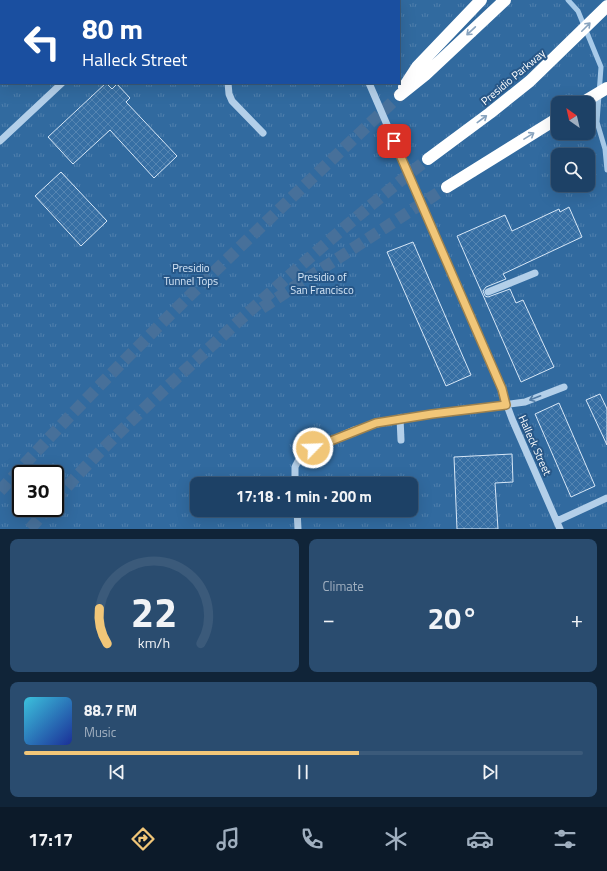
<!DOCTYPE html>
<meta charset="utf-8">
<style>
:root{--surface:#1d4166;--page:#2a4c6f;--text:#f1f3f6;--muted:#a0afbf;--line:#3b5a7a;--accent:#f1c678}
body{margin:0;font-family:"Titillium Web",sans-serif;background:var(--page);color:var(--text);height:100vh;display:flex;flex-direction:column;font-size:15px;white-space:nowrap}
*{box-sizing:border-box;margin:0}
p{font-size:13px;color:var(--muted)}
.icon{flex:none;width:22px;height:22px;fill:none;stroke:currentColor;stroke-width:2;stroke-linecap:round;stroke-linejoin:round}
.map{position:relative;height:529px;overflow:hidden}
.sheet{display:flex;flex-direction:column;gap:10px;padding:10px;background:#102438;flex:1}
.sheet>*{flex:none}
.banner{position:absolute;left:0px;top:0px;width:400px;height:84px;box-shadow:0 4px 16px #0002,0 0 0 1px var(--line);background:#1a4fa0;color:#fff;overflow:hidden}
.needle{width:26px;rotate:326deg}
.fabs{position:absolute;left:551px;top:96px;display:grid;gap:8px}
.fabs a{display:grid;place-items:center;width:44px;height:44px;border-radius:8px;background:var(--surface);box-shadow:0 4px 16px #0002,0 0 0 1px var(--line);font-size:20px}
.speed{position:absolute;left:12px;top:465px;display:flex;gap:8px;font-size:20px;font-weight:700;text-align:center}
.speed>*{display:grid;place-content:center;width:52px;height:52px;border-radius:50%;background:var(--surface);box-shadow:0 4px 16px #0002,0 0 0 1px var(--line);line-height:1}
.speed .limit{border:2px solid #111;border-radius:6px;background:#fff;color:#111}
.pin{position:absolute;display:grid;place-items:center;width:34px;height:34px;color:#fff;margin:-17px;border-radius:8px;box-shadow:0 2px 6px #0006}
.me{position:absolute;width:44px;margin:-22px;rotate:66deg;stroke-linejoin:round;filter:drop-shadow(0 0 3px #0008)}
.turn{display:flex;align-items:center;gap:14px;height:84px;padding:0 16px;font-size:18px}
.turn .icon{width:52px;height:52px;stroke-width:2.5}
.turn b{display:block;font-size:28px;line-height:34px}
.big{font-size:30px;font-weight:700;line-height:1.1}
.sheet .tile{flex:1;display:flex;flex-direction:column;justify-content:center;gap:6px;min-width:0;padding:0 14px;border-radius:8px;background:var(--page)}
.sheet .dial{align-items:center;gap:0}
.dial svg{height:104px;overflow:visible;fill:none;stroke:var(--line);stroke-width:7;stroke-linecap:round;text-anchor:middle}
.dial text{fill:var(--text);stroke:none}
.song{display:flex;align-items:center;gap:12px}
.cover{width:48px;height:48px;border-radius:6px;background:linear-gradient(135deg,hsl(190 70% 55%),hsl(230 70% 35%))}
.played{height:4px;border-radius:2px;background:linear-gradient(90deg,var(--accent) 60%,var(--line) 60%)}
.keys{display:flex;justify-content:space-around;direction:ltr}
.heat{display:flex;justify-content:space-between;align-items:center;font-size:22px;direction:ltr}
.sheet .tiles{flex:1;display:grid;gap:10px;grid-template-columns:1fr 1fr}
.tile:last-child{grid-column:span 2}
.trip{position:absolute;left:190px;top:477px;width:228px;height:40px;border-radius:8px;background:var(--surface);box-shadow:0 4px 16px #0002,0 0 0 1px var(--line);font-weight:700;line-height:40px;text-align:center}
.menu{display:flex;height:64px;justify-content:space-around;align-items:center;background:#0c1a29;color:var(--muted)}
.menu .icon{width:28px;height:28px}
.menu .on{color:var(--accent)}
.menu b{font-size:18px;color:var(--text)}
.map>svg:first-child{display:block}
</style>
<div class="map">
<svg width="607" height="529" viewBox="0 0 607 529">
<defs>
<pattern id="park-tufts" width="24" height="20" patternUnits="userSpaceOnUse"><rect width="24" height="20" fill="#316a9f"/><path d="M3 7l-1-3M5 7V3M7 7l1-3M15 17l-1-3M17 17v-4M19 17l1-3" fill="none" stroke="#5080ad"/></pattern>
<pattern id="building-cross-hatch" width="8" height="8" patternUnits="userSpaceOnUse"><rect width="8" height="8" fill="#376fa4"/><path d="M0 0l8 8M0 8l8-8" fill="none" stroke="#5585b2"/></pattern>
</defs>
<rect width="100%" height="100%" fill="#275788"/>
<!-- park -->
<path fill="url(#park-tufts)" fill-rule="evenodd" d="M0 0H607V529H0ZM1 1H399V83H1ZM558 103H588V133H558ZM558 155H588V185H558ZM21 474H55V508H21ZM197 484H411V510H197Z"/>
<g fill="none" stroke-linecap="round" stroke-linejoin="round">
<!-- stream -->
<path stroke="#a7cae9" stroke-width="5" d="M568 0 578 11 601 67 597 122 605 149 607 170"/>
</g>
<!-- building -->
<path fill="url(#building-cross-hatch)" stroke="#d7e7f7" d="M106 83 112 89 117 84 130 98 126 102 177 156 154 178 110 130 73 164 48 137Z
M61 172 107 221 81 246 35 196Z
M569 207 582 237 503 274 506 279 486 287 483 291 485 296 488 297 510 289 516 303 523 300 554 367 521 382 457 236 505 215 512 231 559 209 560 212Z
M413 242 471 375 446 386 387 252Z
M600 394 607 409V445L586 400Z
M559 403 595 486 571 497 535 414Z
M512 454 513 482 495 483 498 529H457L454 457Z"/>
<g fill="none" stroke-linecap="round" stroke-linejoin="round">
<!-- highway-tunnel -->
<path stroke="#47709a" stroke-width="12" stroke-dasharray="12 6" stroke-linecap="butt" d="M262 308 447 187
M0 491C126 352 264 224 400 95
M55 500C109 439 170 384 230 329 295 270 359 213 428 159
M30 529 48 508"/>
<!-- minor -->
<path stroke="#b3cfe9" stroke-width="7" d="M226 0V1
M333 0V1
M149 1 150 0
M228 83 229 94 232 101 263 133
M369 83 501 389 512 419 560 529
M0 141 62 83
M488 292 535 273
M400 418 401 440
M295 484V467L302 453 354 430 400 418 525 402 564 387
M297 510 298 529
M557 521 607 498"/>
<!-- highway -->
<path stroke="#fff" stroke-width="12" d="M404 87 417 67 481 0
M400 95 425 75 505 0
M582 103 607 88
M428 159 490 113 530 81 607 6
M447 187 558 118"/>
</g>
<!-- one-way arrows -->
<defs><path id="oneway-shaft" d="M-6 0H5M1.5-3L5.5 0L1.5 3" fill="none" stroke-width="1.6" stroke-linecap="round" stroke-linejoin="round"/></defs>
<g stroke="#88a3be">
<use href="#oneway-shaft" transform="translate(586 27) rotate(-45)"/>
<use href="#oneway-shaft" transform="translate(471 31) rotate(137)"/>
<use href="#oneway-shaft" transform="translate(482 119) rotate(-37)"/>
<use href="#oneway-shaft" transform="translate(529 136) rotate(-32)"/>
</g>
<use stroke="#517ba5" href="#oneway-shaft" transform="translate(535 398) rotate(159)"/>
<g fill="none" stroke-linecap="round" stroke-linejoin="round">
<!-- route casing -->
<g stroke="#9d814e" stroke-width="10">
<path id="route" d="M313 448 376 423 432 414 506 405 502 389 394 141"/>
</g>
<!-- route -->
<use href="#route" stroke="#f1c678" stroke-width="7"/>
</g>
<g text-anchor="middle" dominant-baseline="central" stroke-width="4" stroke-linejoin="round" paint-order="stroke">
<!-- street labels -->
<g font-size="11" fill="#fff" stroke="#275788">
<text transform="translate(513 77) rotate(-40)">Presidio Parkway</text>
<text transform="translate(535 445) rotate(66)">Halleck Street</text>
</g>
<!-- park labels -->
<g font-size="11" fill="#d7e7f7" stroke="#275788">
<text x="191" y="268">Presidio<tspan x="191" dy="13">Tunnel Tops</tspan></text>
<text x="322" y="277">Presidio of<tspan x="322" dy="13">San Francisco</tspan></text>
</g>
</g>
</svg>
<div class="fabs">
<a><svg class="needle" viewBox="-14 -14 28 28"><path d="M0-13l5 13h-10z" fill="#e53935"/><path d="M0 13l5-13h-10z" fill="#a0afbf"/></svg></a>
<a><svg class="icon" aria-label="search" viewBox="0 0 24 24"><circle cx="10" cy="10" r="6"/><path d="M15 15l6 6"/></svg></a>
</div>
<div class="speed"><div class="limit">30</div></div>
<div class="pin" style="left:394px;top:141px;background:#d93025"><svg class="icon" aria-label="arrive" viewBox="0 0 24 24"><path d="M6 21V4h12l-3 4 3 4H6"/></svg></div>
<svg class="me" style="left:313px;top:448px" viewBox="-20 -20 40 40"><circle r="17" fill="#f1c678" stroke="#fff" stroke-width="3"/><path d="M0-11L8 9 0 5-8 9z" fill="#fff"/></svg>
<div class="trip">17:18 · 1 min · 200 m</div>
<div class="banner">
<div class="turn"><svg class="icon" aria-label="left" viewBox="0 0 24 24"><path d="M17 20v-9H6M10 6l-5 5 5 5"/></svg><div><b>80 m</b>Halleck Street</div></div>
</div>
</div>
<section class="sheet">
<div class="tiles">
<div class="tile dial"><svg viewBox="0 0 100 80">
<path d="M14 69A42 42 0 1 1 86 69"/>
<path d="M14 69A42 42 0 0 1 8 42" stroke="#f1c678"/>
<text x="50" y="56" font-size="32" font-weight="700">22</text>
<text x="50" y="72" font-size="11">km/h</text>
</svg></div>
<div class="tile"><p>Climate</p>
<div class="heat"><a>−</a><b class="big">20°</b><a>+</a></div>
</div>
<div class="tile">
<div class="song"><i class="cover"></i><div><b>88.7 FM</b><p>Music</p></div></div>
<div class="played"></div>
<div class="keys"><svg class="icon" aria-label="previous" viewBox="0 0 24 24"><path d="M18 5L8 12l10 7zM5 5v14"/></svg><svg class="icon" aria-label="pause" viewBox="0 0 24 24"><path d="M8 5v14M16 5v14"/></svg><svg class="icon" aria-label="next" viewBox="0 0 24 24"><path d="M6 5l10 7-10 7zM19 5v14"/></svg></div>
</div>
</div>
</section>
<nav class="menu">
<b>17:17</b>
<svg class="icon on" aria-label="directions" viewBox="0 0 24 24"><path d="M12 3l9 9-9 9-9-9zM9 14v-3h6M13 9l2 2-2 2"/></svg>
<svg class="icon" aria-label="music" viewBox="0 0 24 24"><path d="M9 18V5l10-2v13"/><circle cx="6" cy="18" r="3"/><circle cx="16" cy="16" r="3"/></svg>
<svg class="icon" aria-label="phone" viewBox="0 0 24 24"><path d="M5 4h4l2 5-3 2q2 4 5 5l2-3 5 2v4C11 20 4 13 5 4z"/></svg>
<svg class="icon" aria-label="climate" viewBox="0 0 24 24"><path d="M12 3v18M4 7l16 10M4 17L20 7"/></svg>
<svg class="icon" aria-label="car" viewBox="0 0 24 24"><path d="M5 17H2v-5l4-1 3-4h7l3 4 3 1v5h-3M9 17h6M6 11h13"/><circle cx="7" cy="17" r="2"/><circle cx="17" cy="17" r="2"/></svg>
<svg class="icon" aria-label="filters" viewBox="0 0 24 24"><path d="M4 7h16M4 17h16"/><circle cx="9" cy="7" r="2"/><circle cx="15" cy="17" r="2"/></svg>
</nav>
